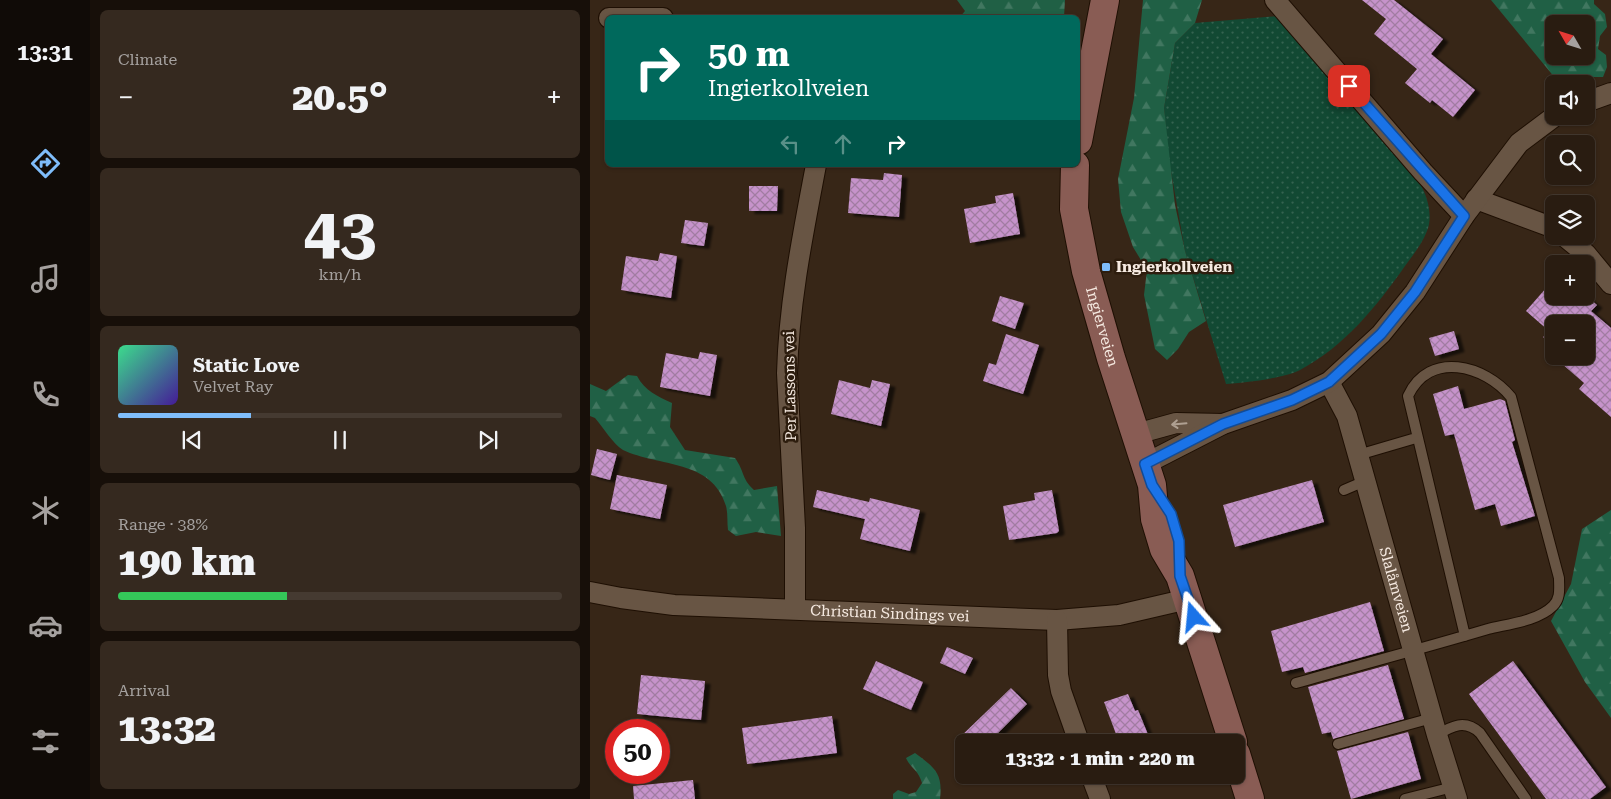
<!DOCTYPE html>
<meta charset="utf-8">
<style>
:root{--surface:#291c11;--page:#35291f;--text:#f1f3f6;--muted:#a5a19f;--line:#453a31;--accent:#7fbdfa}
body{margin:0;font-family:"Roboto Serif",serif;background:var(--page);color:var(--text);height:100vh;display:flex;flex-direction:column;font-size:19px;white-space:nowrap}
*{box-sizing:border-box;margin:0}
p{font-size:16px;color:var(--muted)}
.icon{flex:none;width:28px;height:28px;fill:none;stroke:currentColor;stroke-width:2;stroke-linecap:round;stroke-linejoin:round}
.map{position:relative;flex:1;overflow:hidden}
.details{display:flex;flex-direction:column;gap:10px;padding:10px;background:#170f09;width:500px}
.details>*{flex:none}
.banner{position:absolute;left:15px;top:15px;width:475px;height:152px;border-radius:8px;box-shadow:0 1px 4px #0004,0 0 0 1px var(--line);background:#00695c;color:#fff;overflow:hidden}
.needle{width:32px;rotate:309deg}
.tools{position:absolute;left:955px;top:15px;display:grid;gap:10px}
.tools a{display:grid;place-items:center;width:50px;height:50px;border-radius:8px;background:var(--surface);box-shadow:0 1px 4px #0004,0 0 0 1px var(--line);font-size:25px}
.speed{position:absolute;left:15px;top:719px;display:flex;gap:10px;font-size:25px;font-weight:700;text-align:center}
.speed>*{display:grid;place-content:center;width:65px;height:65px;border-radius:50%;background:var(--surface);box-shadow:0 1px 4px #0004,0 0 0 1px var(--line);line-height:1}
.speed .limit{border:8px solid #d22;background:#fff;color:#111}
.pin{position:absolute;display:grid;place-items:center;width:42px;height:42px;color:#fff;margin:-21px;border-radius:10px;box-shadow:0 2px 8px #0006}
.me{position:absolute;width:55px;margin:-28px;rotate:342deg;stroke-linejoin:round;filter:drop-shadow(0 0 4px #0008)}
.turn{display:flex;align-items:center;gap:18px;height:105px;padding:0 20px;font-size:22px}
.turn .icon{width:65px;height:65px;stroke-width:2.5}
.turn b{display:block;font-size:35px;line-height:42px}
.lanes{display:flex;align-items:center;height:48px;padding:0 20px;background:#0003;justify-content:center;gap:25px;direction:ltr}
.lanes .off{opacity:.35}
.big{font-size:38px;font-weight:800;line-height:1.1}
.details .tile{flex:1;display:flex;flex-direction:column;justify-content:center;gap:8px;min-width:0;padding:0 18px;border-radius:8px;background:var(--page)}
.details .dial{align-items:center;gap:0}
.dial b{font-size:65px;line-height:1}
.song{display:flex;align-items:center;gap:15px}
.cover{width:60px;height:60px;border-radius:8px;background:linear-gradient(135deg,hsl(150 70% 55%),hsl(260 70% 35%))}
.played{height:5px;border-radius:2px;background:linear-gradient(90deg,var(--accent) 30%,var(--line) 30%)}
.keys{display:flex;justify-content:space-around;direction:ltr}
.heat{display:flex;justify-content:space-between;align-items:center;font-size:28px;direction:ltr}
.charge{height:8px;border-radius:4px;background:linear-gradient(90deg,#34c759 38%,var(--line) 0)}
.trip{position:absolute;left:365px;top:734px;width:290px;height:50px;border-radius:8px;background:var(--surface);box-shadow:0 1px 4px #0004,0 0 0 1px var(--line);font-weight:800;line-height:50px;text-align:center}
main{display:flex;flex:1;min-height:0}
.menu{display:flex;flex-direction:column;width:90px;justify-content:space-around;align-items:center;background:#100b07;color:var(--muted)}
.menu .icon{width:35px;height:35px}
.menu .selected{color:var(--accent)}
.menu b{font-size:22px;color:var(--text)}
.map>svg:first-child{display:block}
</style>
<main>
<nav class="menu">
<b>13:31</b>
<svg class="icon selected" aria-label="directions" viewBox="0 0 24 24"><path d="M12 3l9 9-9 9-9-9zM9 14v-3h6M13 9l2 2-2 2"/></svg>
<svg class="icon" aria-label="music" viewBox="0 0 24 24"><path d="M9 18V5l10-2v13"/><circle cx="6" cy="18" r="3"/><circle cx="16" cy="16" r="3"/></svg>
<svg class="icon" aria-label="phone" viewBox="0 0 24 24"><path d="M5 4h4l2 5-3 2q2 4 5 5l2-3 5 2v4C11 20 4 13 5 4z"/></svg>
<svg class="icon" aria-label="climate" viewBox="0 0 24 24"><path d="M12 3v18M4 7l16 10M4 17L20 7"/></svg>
<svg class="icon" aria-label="car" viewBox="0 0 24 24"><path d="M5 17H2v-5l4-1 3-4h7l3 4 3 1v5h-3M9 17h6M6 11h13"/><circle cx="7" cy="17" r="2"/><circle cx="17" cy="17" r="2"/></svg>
<svg class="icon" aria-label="filters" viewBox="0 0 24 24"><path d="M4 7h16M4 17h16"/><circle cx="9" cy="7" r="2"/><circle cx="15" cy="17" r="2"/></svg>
</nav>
<section class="details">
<div class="tile"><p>Climate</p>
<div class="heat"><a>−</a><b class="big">20.5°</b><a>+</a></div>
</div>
<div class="tile dial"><b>43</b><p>km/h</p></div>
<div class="tile">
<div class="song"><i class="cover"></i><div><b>Static Love</b><p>Velvet Ray</p></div></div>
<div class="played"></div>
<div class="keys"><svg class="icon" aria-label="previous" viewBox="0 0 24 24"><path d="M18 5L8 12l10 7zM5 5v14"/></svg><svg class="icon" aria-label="pause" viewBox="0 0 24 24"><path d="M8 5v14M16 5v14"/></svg><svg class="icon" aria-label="next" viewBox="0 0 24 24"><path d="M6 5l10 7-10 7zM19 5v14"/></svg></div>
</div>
<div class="tile"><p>Range · 38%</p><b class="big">190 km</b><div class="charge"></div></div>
<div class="tile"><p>Arrival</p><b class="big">13:32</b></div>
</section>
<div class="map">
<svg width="1021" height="799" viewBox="0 0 1021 799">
<defs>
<pattern id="grass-dots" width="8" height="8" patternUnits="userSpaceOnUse" patternTransform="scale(1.25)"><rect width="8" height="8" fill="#124933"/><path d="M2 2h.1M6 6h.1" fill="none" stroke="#356350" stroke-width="1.8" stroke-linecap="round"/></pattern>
<pattern id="forest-firs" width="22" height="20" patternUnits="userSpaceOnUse" patternTransform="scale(1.25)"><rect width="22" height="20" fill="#206045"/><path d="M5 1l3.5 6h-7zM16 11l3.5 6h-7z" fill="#417760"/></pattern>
<pattern id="building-cross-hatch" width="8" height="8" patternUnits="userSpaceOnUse" patternTransform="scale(1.25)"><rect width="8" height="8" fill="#c693cb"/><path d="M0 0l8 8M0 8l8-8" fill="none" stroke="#a17ca2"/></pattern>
<filter id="shadow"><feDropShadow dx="5.5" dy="3" stdDeviation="1" flood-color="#0009"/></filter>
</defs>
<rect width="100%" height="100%" fill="#372617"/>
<!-- grass -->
<path fill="url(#grass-dots)" d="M689 16 830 184C838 197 843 217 837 231 832 244 823 255 815 266 786 307 755 346 710 370 695 378 654 383 636 384L595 251 578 154 574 108 585 43 605 23Z"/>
<!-- forest -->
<path fill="url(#forest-firs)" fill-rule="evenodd" d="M367 0H475L474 17 369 18 375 11Z
M553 0H612L605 23 585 43 574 108 585 205 595 251 616 321 599 332 588 349 577 360 565 349 554 295 557 270 543 247 531 212 528 179 544 98Z
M901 0H1004V4L1015 14 1017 27 1010 36 1008 49 1016 55 1017 67 1013 77H995L979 84H970ZM964 24H996V56H964Z
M38 375 47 376C55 391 67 396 82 403L80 427 95 450 145 458C155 472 151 478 164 490L187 486 191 536 166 532 146 536 138 530C137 522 138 513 136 506 122 459 69 467 33 450 23 444 13 427 5 418L0 416V384L16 391Z
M1021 510V718L995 682 961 621 981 584 992 529Z
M325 753C345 768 353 773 350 799H303V794L308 790 319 794 326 792 332 783C328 769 321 769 316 758Z"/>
<!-- building -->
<path fill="url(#building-cross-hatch)" filter="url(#shadow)" d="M772 0H804L853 39 841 54 885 90 863 117 842 100 840 103 815 83 827 69 784 34 796 19Z
M294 173 312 175 309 217 258 213 261 178 293 180Z
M159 186H188L187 211H159Z
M423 193 430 234 380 243 374 209 406 203 405 196Z
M95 220 118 223 114 246 91 243Z
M70 253 87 256 81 298 31 290 36 256 68 261Z
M964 279V296H996L1007 305 1001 311 1021 328V417L989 389 994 383 971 363 975 356H996V324H964V347L953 337 959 331 936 311Z
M410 296 434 303 425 329 402 321Z
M864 331 869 349 845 356 839 338Z
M416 334 449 345 433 394 393 381 399 363 406 365Z
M110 352 127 355 120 396 70 387 76 353 108 359Z
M249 380 280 388 282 380 300 384 291 426 241 414Z
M868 386 874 409 910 399 915 401 925 440 922 442 945 516 911 526 905 504 885 510 864 434 855 436 843 394Z
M7 449 27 454 20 480 1 475Z
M27 475 77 485 70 519 20 509Z
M722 480 734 522 645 547 633 505Z
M227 490 279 502 280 498 330 510 320 551 270 539 275 519 223 507Z
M462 490 469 531 467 533 419 540 413 506 445 500 444 493Z
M780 602 794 651 715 673 713 667 692 672 681 631Z
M357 647 383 658 375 674 350 663Z
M286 661 333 682 321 710 273 689Z
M923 661 1016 787 1000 799H956L879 694Z
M798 665 814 719 743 739 741 732 732 734 718 687Z
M51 675 115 681 111 720 47 714Z
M421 688 437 704 405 736 412 742H374V749L366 741Z
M538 694 545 711 548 710 561 742H529L514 702Z
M242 716 247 753 157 764 152 728Z
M818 732 831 779 761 799 747 751Z
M103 780 105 799H44L43 786Z"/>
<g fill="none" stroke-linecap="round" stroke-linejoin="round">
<!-- service casing -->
<g stroke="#1e0f03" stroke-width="12">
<path id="service" d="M768 455 826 438
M754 490 775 481
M706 683C770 665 834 648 898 629 918 624 948 621 963 606 971 598 969 588 969 578L921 397C895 365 839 350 818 396L875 636
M847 735C862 726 875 719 890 733L936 799
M748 744 842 718
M815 799 863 787"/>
</g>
<!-- minor casing -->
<g stroke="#1e0f03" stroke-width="22">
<g id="minor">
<path d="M685 0 833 172 874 216"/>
<path d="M19 18H73"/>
<path d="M996 102 1021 93"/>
<path d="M886 199 964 228"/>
<path d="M974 236 996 254 1021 284"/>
<path id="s1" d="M739 382 757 416 847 735 867 799"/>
<path d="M546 434 586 423 633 424"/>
<path d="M555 464 633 424 702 400 739 382 791 334 825 292 874 216 929 143 965 116"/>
<path id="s2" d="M0 592 31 598 84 605 467 620 529 615 598 599"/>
<path d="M205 608V528L197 373C199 302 213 234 226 165"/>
<path d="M467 620 468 675 471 691 489 742"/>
<path d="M501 775 510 799"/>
</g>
</g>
<!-- secondary casing -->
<g stroke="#1e0f03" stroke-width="30">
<g id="secondary">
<path d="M488 141 515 0"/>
<path id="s3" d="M485 165 484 209 496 271 521 358 562 485 565 519 574 549 590 576 643 742"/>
<path d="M646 754 660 799"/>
</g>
</g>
<!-- service -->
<use href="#service" stroke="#685544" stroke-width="10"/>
<!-- minor -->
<use href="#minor" stroke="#685544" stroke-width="20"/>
<!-- secondary -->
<use href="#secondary" stroke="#895c54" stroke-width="28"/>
</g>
<!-- one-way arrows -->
<defs><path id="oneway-shaft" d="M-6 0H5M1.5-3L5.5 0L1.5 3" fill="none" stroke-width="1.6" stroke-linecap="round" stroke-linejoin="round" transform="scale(1.25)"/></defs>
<use stroke="#afa092" href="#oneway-shaft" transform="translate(589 424) rotate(175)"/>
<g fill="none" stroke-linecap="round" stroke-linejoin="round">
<!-- route casing -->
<g stroke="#114b97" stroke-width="12">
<path id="route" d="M604 617 590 576 589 541 581 514 562 485 555 464 633 424 702 400 739 382 791 334 825 292 874 216 759 86"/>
</g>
<!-- route -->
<use href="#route" stroke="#1a73e8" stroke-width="9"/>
</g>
<!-- markers -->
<rect fill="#7fbdfa" stroke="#2d1d0e" stroke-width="2" x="511" y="262" width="10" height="10" rx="2.5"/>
<g text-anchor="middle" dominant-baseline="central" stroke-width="5" stroke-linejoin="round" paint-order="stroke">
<!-- poi labels -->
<g font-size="15" font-weight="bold" fill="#f6eae1" stroke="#2d1d0e" text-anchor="start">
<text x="526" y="267">Ingierkollveien</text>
</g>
<!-- street labels -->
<g font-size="15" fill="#f6eae1" stroke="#2d1d0e">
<text stroke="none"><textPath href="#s3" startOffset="165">Ingierveien</textPath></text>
<text transform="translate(200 386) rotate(-91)">Per Lassons vei</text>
<text stroke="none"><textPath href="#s1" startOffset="219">Slalåmveien</textPath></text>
<text stroke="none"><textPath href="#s2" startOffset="301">Christian Sindings vei</textPath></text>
</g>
</g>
</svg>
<div class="tools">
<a><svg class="needle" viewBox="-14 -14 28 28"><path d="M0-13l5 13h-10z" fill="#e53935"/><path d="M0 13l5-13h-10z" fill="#a5a19f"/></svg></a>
<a><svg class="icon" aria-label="sound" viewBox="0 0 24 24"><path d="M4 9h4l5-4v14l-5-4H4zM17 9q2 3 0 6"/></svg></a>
<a><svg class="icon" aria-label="search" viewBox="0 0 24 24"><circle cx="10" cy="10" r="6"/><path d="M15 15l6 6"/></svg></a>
<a><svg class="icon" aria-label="layers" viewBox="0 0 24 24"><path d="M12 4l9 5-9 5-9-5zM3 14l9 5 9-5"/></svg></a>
<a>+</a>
<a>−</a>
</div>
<div class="speed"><div class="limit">50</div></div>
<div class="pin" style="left:759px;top:86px;background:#d93025"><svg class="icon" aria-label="arrive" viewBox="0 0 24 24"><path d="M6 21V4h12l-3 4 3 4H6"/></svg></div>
<svg class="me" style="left:604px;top:617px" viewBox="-20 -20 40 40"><path d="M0-17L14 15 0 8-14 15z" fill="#1a73e8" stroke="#fff" stroke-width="4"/></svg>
<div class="trip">13:32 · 1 min · 220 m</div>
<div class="banner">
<div class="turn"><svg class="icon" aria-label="right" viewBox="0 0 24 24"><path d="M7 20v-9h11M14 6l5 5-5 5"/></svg><div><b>50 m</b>Ingierkollveien</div></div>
<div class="lanes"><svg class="icon off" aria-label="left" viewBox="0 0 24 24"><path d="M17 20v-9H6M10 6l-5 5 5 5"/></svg><svg class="icon off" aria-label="ahead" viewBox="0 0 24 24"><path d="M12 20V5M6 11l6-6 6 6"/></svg><svg class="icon" aria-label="right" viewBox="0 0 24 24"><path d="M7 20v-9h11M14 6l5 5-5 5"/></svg></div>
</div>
</div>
</main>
